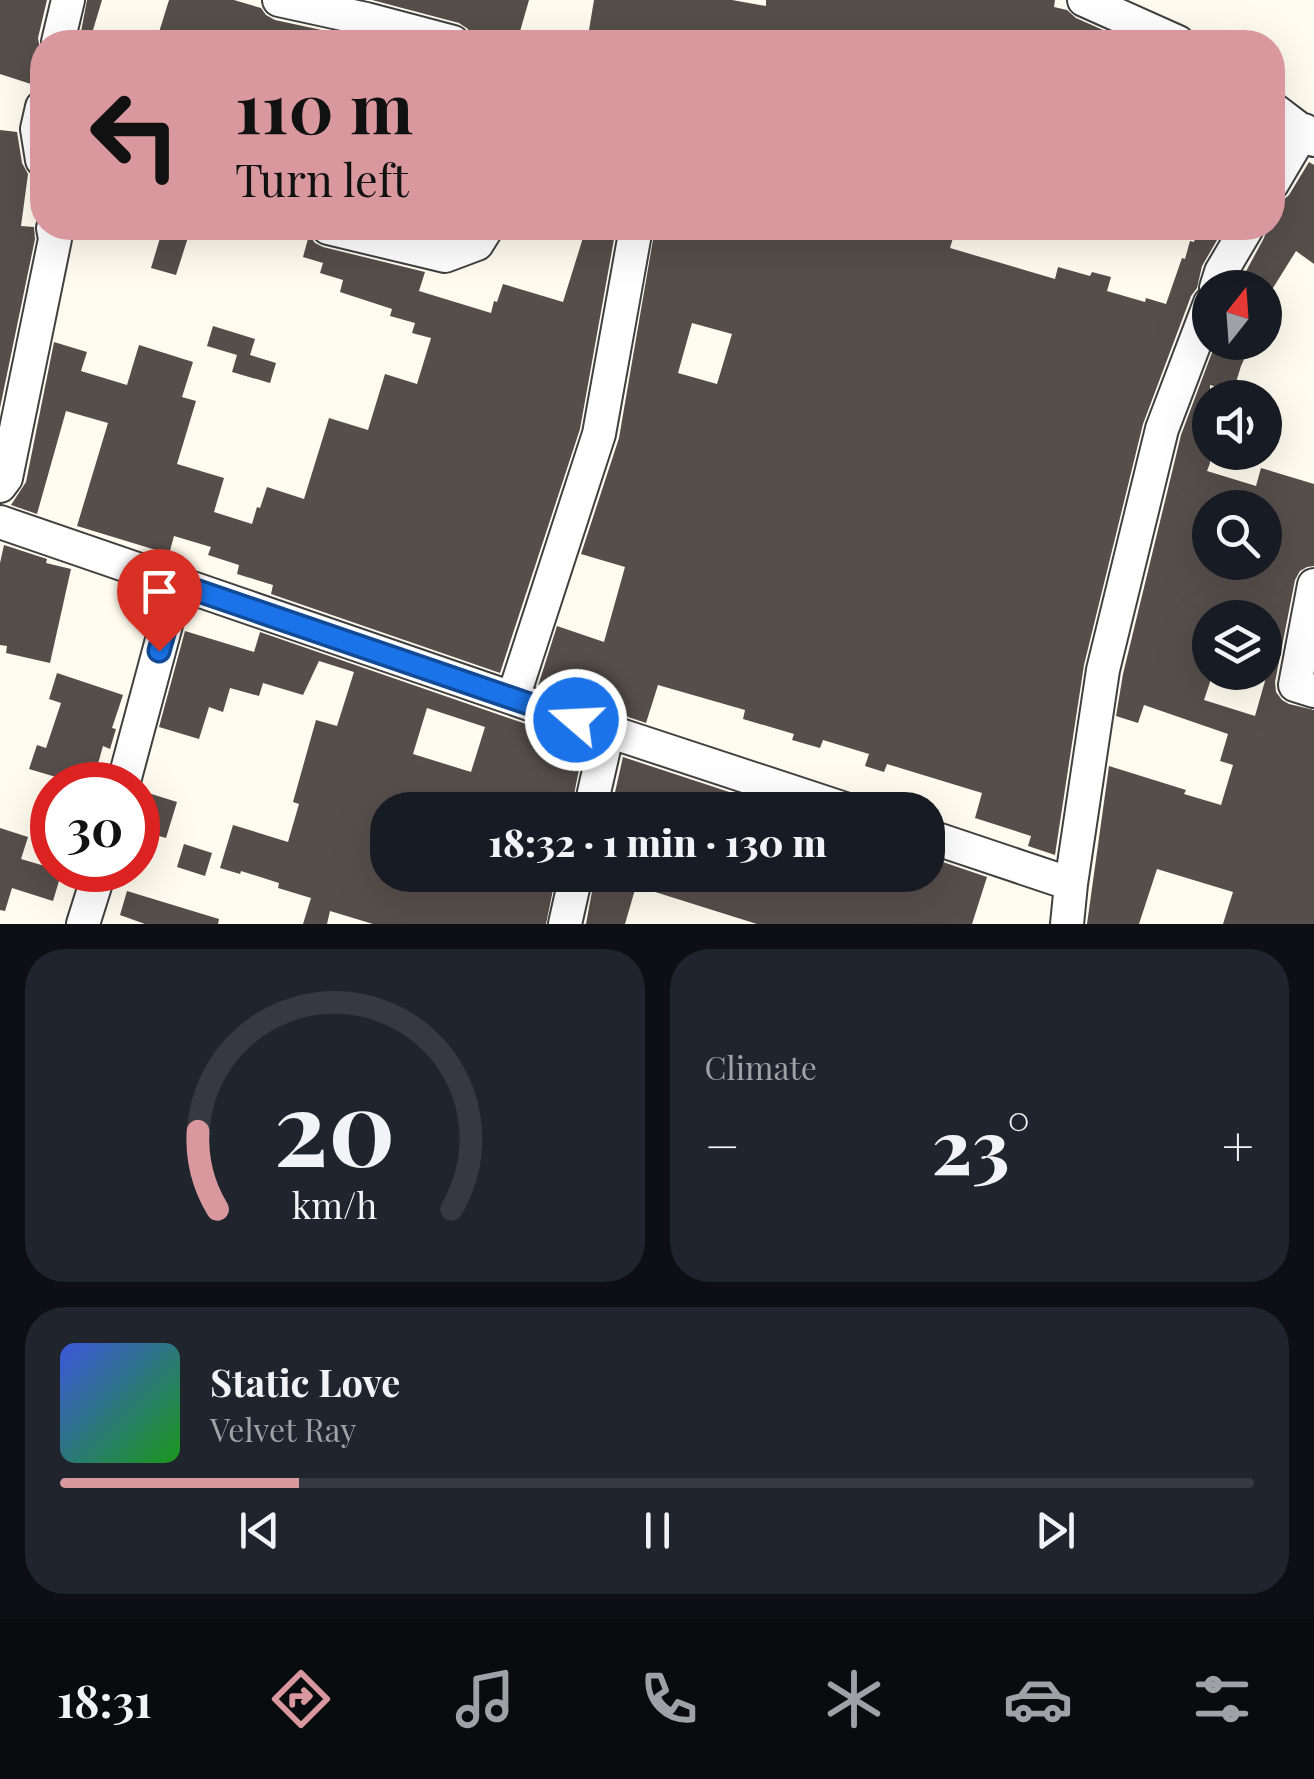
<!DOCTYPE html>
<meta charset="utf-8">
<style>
:root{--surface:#171b24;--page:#20242c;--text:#f1f3f6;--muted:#9ea1a6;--line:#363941;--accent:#d8989e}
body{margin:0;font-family:"Playfair Display",serif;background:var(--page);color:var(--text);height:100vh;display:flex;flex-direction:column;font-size:38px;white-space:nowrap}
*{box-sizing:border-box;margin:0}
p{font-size:32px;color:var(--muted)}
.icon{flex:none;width:55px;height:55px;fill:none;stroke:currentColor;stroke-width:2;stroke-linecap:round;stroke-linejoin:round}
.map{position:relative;height:924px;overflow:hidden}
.details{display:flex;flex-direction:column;gap:25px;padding:25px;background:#0d0f14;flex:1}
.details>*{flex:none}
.top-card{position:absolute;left:30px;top:30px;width:1255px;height:210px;border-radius:40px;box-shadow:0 10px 40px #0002;background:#d8989e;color:#111;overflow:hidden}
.needle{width:65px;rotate:17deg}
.controls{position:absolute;left:1192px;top:270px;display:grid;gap:20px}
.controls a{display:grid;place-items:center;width:90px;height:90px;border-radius:50%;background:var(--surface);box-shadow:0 10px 40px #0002;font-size:50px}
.speed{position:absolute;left:30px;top:762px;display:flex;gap:20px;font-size:50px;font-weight:700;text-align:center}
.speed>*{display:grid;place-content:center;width:130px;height:130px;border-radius:50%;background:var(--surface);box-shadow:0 10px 40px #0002;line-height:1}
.speed .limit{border:15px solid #d22;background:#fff;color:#111}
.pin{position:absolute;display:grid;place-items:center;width:85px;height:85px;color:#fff;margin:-102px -42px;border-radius:50% 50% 50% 0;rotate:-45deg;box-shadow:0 0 10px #0007}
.pin .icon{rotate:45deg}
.me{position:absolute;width:110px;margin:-55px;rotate:289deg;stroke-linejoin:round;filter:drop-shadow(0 0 8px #0008)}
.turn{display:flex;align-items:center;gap:35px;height:210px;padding:0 40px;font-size:45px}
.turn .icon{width:130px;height:130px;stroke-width:2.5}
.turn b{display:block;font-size:70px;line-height:85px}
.big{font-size:75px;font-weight:800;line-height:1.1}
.details .widget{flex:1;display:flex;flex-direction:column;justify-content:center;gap:15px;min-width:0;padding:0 35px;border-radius:40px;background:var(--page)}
.details .dial{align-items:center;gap:0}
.dial svg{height:260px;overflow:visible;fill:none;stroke:var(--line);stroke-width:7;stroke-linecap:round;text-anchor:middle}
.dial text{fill:var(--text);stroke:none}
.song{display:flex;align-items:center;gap:30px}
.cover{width:120px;height:120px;border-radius:15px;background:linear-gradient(135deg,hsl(230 70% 55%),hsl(120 70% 35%))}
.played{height:10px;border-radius:5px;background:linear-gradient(90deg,var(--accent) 20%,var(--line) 20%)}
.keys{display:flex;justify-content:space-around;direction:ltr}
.heat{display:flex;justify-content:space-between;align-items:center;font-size:55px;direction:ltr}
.details .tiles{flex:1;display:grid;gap:25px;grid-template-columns:1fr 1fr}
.widget:last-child{grid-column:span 2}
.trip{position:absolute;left:370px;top:792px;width:575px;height:100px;border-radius:40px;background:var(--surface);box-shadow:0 10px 40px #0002;font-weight:800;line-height:100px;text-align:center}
.menu{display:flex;height:160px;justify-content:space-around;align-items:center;background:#090b0e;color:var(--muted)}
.menu .icon{width:70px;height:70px}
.menu .on{color:var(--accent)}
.menu b{font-size:45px;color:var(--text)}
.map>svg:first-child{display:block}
</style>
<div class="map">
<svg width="1314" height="924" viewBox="0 0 1314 924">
<rect width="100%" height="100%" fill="#fffbee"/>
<!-- building -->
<path fill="#564e4a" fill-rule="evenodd" d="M0 0H47L38 38 42 59 34 85 0 74Z
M87 0H102L90 40 80 37Z
M169 0H234L261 8 266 15 275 20 377 42H156Z
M372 0H529L517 42H484L472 39 468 29 459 23Z
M594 0H732L766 6V0H1055L1054 7 1067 10 1076 18 1130 42H587Z
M0 130 17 132 22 163 28 174 21 226 34 227 35 239 0 408Z
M1309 162 1314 165V264L1296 251 1273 288H1237L1264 238 1267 228H1272V204L1281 202 1289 195Z
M163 228H191L176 275 151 268Z
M586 228H616L580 429 500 673 271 594 273 585 237 574 239 565 208 555 211 547 174 536 169 554 77 526 108 423 66 411 37 514 11 505 26 482 54 342 87 352 81 371 127 385 139 345 193 362 182 397 196 401 177 464 224 478 214 512 252 524 257 507 260 508 267 487 304 499 329 418 368 430 385 374 417 384 431 338 412 333 415 323 390 316 392 309 340 292 343 280 320 273 323 263 303 257 309 235 315 243 323 247 425 272 419 291 491 313 494 301 497 302 503 284 563 302Z
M655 228H956L950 248 1055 279 1058 267 1090 276 1092 272 1111 277 1107 291 1145 302 1146 298 1166 304 1182 258 1185 259 1190 241 1194 242 1198 228H1224L1202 266 1197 288 1191 296 1143 424 1084 665 1055 855 1028 846 1031 836 975 818 982 793 887 764 884 772 865 766 869 754 823 740 820 748 792 740 794 734 743 719 745 710 658 685 646 723 538 686 557 626 604 642 625 567 581 554 619 438ZM692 323 732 334 717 384 678 373Z
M213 326 255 339 250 355 276 363 270 383 232 372 237 355 207 346Z
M1216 342H1252L1241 366 1233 392 1210 385V463L1207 471 1256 486 1261 468 1314 484V566L1307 567 1300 571 1295 580 1275 682 1276 692 1282 700 1289 704 1314 710V924H1223L1233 892 1157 869 1139 924H1087L1109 766 1186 790 1184 794 1221 805 1233 765 1220 761 1228 734 1144 705 1138 723 1116 716 1123 674 1181 435ZM1210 508H1265V562H1210V553L1204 551 1210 533ZM1217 608 1246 618H1265V674H1267L1255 716 1204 700 1210 682V618H1214Z
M4 545 47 559 46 563 71 569 50 663 6 653 7 646 0 645V563Z
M185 631 254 652 260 632 584 744 571 810H388V875H556L546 924H373L330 911 327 924H303L311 898 278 888 279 883 241 871 240 874 220 868 233 825 288 842 299 804 293 802 316 720 337 726 354 672 319 661 303 695 263 683 259 696 230 688 223 712 209 707 199 739 159 727ZM427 708 485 727 471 772 413 754Z
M57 673 123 695 112 728 116 729 110 749 103 746 92 785H83L29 769 37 745 46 748 61 703 49 699Z
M623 757 784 810H611Z
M142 791 177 802 166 838 138 830V799Z
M0 828 28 837 21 859 62 871 53 901 12 888 5 911 0 910Z
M184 844 212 853 205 876 177 867Z
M928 857 987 877 972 924H757L636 886 625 924H586L595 875H928Z
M127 891 219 919 218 924H145L120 915Z"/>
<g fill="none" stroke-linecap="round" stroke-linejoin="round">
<!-- minor casing -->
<g stroke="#404040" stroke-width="36">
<path id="minor" d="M279 0 366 19 453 42
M1084 0 1178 42
M58 42 68 0
M42 107 37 129 42 160
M1272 108 1314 140
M1272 184 1304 130
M328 228 445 256 477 244 487 228
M1216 288 1221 272 1247 228
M0 486 6 478 55 239 53 228
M0 522 608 731 590 810
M1314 585 1295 685 1314 691
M513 698 599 434 636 228
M608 731 848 810
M123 785 177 584
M928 836 1071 884 1067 924
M1071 884 1103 670 1162 429 1210 303
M83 924 100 870
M565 924 576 875"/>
</g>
<!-- minor -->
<use href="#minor" stroke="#fff" stroke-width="32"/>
</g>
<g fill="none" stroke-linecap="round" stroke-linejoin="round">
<!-- route casing -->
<g stroke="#114b97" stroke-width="25">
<path id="route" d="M159 651 178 584 576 720"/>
</g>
<!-- route -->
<use href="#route" stroke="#1a73e8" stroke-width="18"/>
</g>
</svg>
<div class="controls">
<a><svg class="needle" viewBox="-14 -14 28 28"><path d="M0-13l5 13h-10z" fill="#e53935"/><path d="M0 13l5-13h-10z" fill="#9ea1a6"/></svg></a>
<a><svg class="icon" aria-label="sound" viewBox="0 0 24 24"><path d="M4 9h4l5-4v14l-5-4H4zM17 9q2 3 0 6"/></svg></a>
<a><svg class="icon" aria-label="search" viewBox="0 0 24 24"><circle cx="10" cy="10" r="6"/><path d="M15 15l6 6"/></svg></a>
<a><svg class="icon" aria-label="layers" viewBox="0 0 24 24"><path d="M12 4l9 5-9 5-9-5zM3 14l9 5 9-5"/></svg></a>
</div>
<div class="speed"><div class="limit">30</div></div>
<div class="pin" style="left:159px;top:651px;background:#d93025"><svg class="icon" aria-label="arrive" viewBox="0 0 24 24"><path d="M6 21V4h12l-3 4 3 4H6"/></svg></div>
<svg class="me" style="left:576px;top:720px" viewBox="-20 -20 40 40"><circle r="17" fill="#1a73e8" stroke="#fff" stroke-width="3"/><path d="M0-11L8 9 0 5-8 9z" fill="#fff"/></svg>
<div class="trip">18:32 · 1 min · 130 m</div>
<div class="top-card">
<div class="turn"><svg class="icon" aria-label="left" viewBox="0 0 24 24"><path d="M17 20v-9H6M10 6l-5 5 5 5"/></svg><div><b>110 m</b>Turn left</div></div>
</div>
</div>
<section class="details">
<div class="tiles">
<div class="widget dial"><svg viewBox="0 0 100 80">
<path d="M14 69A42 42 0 1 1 86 69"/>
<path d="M14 69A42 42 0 0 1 8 45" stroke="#d8989e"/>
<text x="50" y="56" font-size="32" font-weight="700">20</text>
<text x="50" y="72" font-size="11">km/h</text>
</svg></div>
<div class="widget"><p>Climate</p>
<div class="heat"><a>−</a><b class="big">23°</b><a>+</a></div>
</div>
<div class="widget">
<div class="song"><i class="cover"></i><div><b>Static Love</b><p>Velvet Ray</p></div></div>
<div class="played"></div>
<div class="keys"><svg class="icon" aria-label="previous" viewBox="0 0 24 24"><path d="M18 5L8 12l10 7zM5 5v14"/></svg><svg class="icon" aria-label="pause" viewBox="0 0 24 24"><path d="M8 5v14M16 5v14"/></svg><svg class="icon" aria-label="next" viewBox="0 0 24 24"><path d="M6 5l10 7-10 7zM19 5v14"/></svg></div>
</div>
</div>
</section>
<nav class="menu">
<b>18:31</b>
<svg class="icon on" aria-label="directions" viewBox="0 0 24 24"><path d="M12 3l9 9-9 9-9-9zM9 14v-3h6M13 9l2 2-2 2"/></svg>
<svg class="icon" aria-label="music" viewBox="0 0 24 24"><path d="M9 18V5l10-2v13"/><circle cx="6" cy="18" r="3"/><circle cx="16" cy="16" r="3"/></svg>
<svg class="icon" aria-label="phone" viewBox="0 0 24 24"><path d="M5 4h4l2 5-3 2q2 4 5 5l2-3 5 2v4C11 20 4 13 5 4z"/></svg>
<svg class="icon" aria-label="climate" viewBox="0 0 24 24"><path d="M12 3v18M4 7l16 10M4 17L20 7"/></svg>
<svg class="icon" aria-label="car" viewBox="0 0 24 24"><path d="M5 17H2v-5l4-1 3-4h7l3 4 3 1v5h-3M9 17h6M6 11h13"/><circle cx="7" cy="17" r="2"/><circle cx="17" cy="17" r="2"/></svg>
<svg class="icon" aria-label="filters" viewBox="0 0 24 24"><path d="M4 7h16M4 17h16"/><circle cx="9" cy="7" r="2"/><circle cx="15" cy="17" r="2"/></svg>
</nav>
